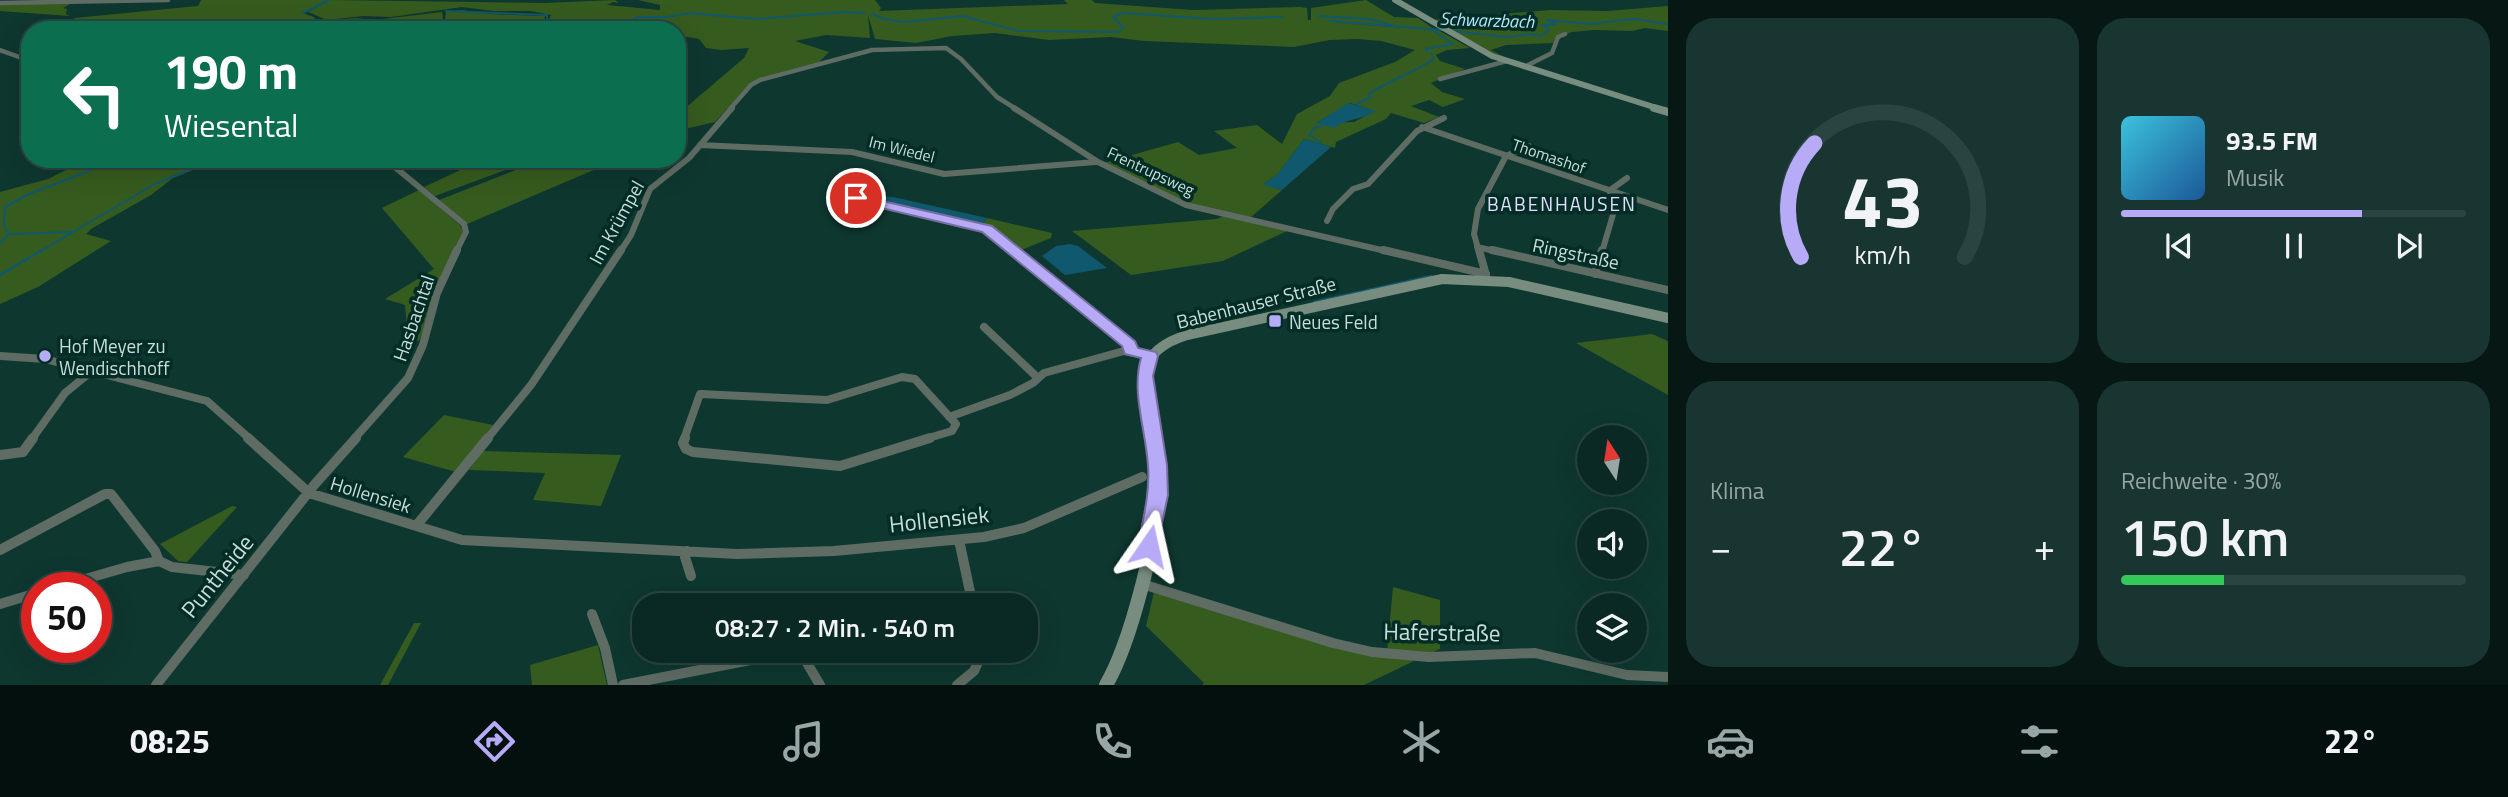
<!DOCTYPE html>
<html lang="de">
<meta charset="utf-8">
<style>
:root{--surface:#0a2924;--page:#183531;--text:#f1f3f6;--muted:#99a6a6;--line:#2a4541;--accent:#b7abf8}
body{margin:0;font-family:"Titillium Web",sans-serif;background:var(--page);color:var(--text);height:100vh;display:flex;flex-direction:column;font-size:26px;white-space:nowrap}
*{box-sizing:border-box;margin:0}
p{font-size:23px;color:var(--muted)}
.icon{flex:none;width:38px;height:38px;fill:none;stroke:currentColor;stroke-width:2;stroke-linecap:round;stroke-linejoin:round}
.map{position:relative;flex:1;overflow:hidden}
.side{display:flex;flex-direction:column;gap:18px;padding:18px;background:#061714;width:840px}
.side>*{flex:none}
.top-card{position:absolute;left:21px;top:21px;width:665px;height:147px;border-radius:28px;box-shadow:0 7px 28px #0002,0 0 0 2px var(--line);background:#0b6e4f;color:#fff;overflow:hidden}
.needle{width:46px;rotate:348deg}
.tools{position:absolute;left:1577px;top:425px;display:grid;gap:14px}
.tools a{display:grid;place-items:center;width:70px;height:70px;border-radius:50%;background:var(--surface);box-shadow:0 7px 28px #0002,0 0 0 2px var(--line);font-size:35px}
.speed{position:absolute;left:21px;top:572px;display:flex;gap:14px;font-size:35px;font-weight:700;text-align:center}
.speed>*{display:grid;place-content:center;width:91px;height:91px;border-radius:50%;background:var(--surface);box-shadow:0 7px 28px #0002,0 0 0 2px var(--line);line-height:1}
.speed .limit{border:10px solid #d22;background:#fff;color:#111}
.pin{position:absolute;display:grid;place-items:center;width:60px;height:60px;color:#fff;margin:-30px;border:4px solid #fff;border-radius:50%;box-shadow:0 2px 7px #0007}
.me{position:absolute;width:77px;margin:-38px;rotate:11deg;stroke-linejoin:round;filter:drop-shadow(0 0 5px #0008)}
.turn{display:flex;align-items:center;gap:24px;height:147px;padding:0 28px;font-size:32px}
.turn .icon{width:91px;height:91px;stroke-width:2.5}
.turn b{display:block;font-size:49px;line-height:60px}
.big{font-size:52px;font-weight:600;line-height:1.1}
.side .widget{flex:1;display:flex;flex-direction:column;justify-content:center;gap:10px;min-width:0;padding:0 24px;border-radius:28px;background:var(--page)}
.side .dial{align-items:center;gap:0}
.dial svg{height:182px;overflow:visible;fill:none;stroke:var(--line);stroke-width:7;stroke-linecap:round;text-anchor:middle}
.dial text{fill:var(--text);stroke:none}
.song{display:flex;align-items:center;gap:21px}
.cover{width:84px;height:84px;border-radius:10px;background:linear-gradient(135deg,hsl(190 70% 55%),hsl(210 70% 35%))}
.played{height:7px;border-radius:4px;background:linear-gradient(90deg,var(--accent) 70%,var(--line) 70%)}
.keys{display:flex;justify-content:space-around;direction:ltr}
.heat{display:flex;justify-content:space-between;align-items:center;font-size:38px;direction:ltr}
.charge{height:10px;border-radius:5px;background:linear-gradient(90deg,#34c759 30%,var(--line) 0)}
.side .tiles{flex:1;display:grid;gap:18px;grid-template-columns:repeat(2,1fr)}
.trip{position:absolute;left:632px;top:593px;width:406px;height:70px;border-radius:28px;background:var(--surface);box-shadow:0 7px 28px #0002,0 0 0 2px var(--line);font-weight:600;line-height:70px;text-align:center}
.tabs{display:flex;height:112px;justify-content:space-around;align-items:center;background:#04100e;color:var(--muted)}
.tabs .icon{width:49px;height:49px}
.tabs .active{color:var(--accent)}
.tabs b{font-size:32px;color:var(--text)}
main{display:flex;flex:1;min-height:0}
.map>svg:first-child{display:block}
</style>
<main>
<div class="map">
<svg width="1668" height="685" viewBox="0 0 1668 685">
<rect width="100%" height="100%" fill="#0e3730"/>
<!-- green -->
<path fill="#365b1e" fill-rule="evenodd" d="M201 0H327L303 13 314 17 316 21 356 18 374 20 442 12 443 18 441 21H403L379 26 384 30C334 30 284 24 234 23 177 23 120 30 63 30L76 22 74 18 198 6Z
M330 0 545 3 615 0 619 3 613 2 607 5 660 10V5L638 0H875L881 8 879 11 1068 4 1064 0H1092L1095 3 1193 10 1300 7 1307 8 1308 20H1311V8L1366 0 1394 17 1418 18 1434 29 1337 23 1438 30 1470 48 1447 50 1436 55 1440 61 1465 69 1431 83 1442 92 1465 99 1443 107 1429 100 1411 106 1439 117 1424 123 1391 113 1386 119 1336 142 1335 148 1304 139 1278 174 1264 184 1282 190 1249 219 1191 206 1104 163 1178 142 1199 155 1237 148 1214 131 1257 125 1282 144 1297 114 1330 96 1339 83 1395 62 1415 50 1381 41 1358 39 1330 40 1294 47 1144 41 1111 37 1049 40 995 33 952 36 916 43 875 39 868 15 870 38 826 35 795 41 829 52 819 62 759 79 748 86 715 122 685 129 683 136 677 138V115L744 58 749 48 721 50 706 48 699 39 677 35V30H612L615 28 611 26 585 30 611 24C590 27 566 36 549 19L551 15 530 11H494L462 7 391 17 364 16 327 20 308 12ZM1350 103 1375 111 1354 122 1316 123Z
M0 4H70L63 8 67 9 66 14 70 16 0 11Z
M1668 6V31L1645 28 1632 31 1594 30 1572 32 1555 39 1553 43 1506 45 1491 50 1509 59 1497 56 1432 20 1550 10 1608 11Z
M462 10 490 14 545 16 544 23 564 30H457L445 21 446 12Z
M88 159H221L173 178 151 195 91 229 86 234 111 241 38 287 0 304V192L48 179Z
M484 159H535L435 196 424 187Z
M544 159H556L584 169 601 162 610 163 467 224 439 200Z
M419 190 461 226 463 232 419 341H408L405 305 385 299 434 269 382 208Z
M1223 216 1287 231 1223 261 1131 275 1072 231 1217 219Z
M987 218 1052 233 1051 238 1019 251 999 234 982 225Z
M1652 334 1668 341V395L1576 343Z
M444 415 493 425 456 472 403 457Z
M483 451 621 455 601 506 533 500 545 473 469 470Z
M232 506 237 507 187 562 178 561 160 544Z
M1393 587 1440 600V649L1433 652H1387Z
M1154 592 1414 661 1364 685H1202L1204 683 1146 626Z
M414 623H421L388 685H380Z
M598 645 607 685H532L530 665Z"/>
<!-- water -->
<path fill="#10586e" d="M1349 103 1376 111C1359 121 1347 118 1334 128L1316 123Z
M1304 139 1331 147 1282 190 1263 185 1278 174Z
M857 194 893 197 987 218 982 225 858 197Z
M1070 244 1078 246 1107 268 1065 275 1042 256 1056 246Z"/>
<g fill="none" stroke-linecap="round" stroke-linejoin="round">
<!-- stream-far1 -->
<path stroke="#10586e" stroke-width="2" d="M446 11 547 15V22L566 30
M303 13 329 0
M872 14 885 19 903 22 963 16 1018 31 1119 32 1123 27 1113 17 1122 13 1214 19 1282 17
M1318 16 1370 19 1391 25
M1330 21 1442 30
M581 30 626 23 638 17H667L690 13 757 19 844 12 865 13
M1452 31 1507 37 1529 34 1541 36 1549 29 1542 25 1556 24 1547 20 1589 24 1634 19 1668 24
M1427 50 1425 49 1453 44 1432 30
M1357 104 1371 97 1369 94C1389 80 1414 73 1434 59L1431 53
M1317 143 1320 142 1309 135 1314 128 1321 126
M9 234 72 232
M0 243 9 234 4 225 5 207 29 194 89 171 86 168 106 159
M39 252 155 184 215 159"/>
<!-- stream -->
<path stroke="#10586e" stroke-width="2.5" d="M0 275 42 250
M1314 302 1431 276"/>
<!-- minor-far3 -->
<path stroke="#5e6c63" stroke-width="4.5" d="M0 3 168 0
M0 50 30 61
M1524 67 1552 53 1558 37 1565 34
M1440 79 1507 61
M730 109 751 85 760 80 872 50 946 48 961 59 997 97 1016 109"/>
<!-- minor-far2 -->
<path stroke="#5e6c63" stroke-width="6" d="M1014 108 1098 162 1186 205 1390 252
M1422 127 1668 210
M700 145 852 152 944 174 1096 162
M385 159 464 224 466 232 456 252
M1609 191 1627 178
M856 198 987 229 1016 252
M1327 221 1333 209 1353 189 1368 184 1417 131 1444 118
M1477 247 1499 252
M620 252 631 235 650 189 689 158 732 108
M1479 252 1474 234 1478 209 1506 156 1529 146
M1602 252 1619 194"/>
<!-- minor-far1 -->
<path stroke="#5e6c63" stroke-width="8" d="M1013 250 1130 344 1131 351
M1383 250 1486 274
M1479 250 1486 275
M1492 250 1668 290
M1595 274 1602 250
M984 327 1037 377
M0 356 45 359 207 401 250 439
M949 417 1010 395 1033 383 1044 373 1124 351 1150 356
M32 439 65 393 92 371
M354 439 408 378 423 345 437 293 457 250
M487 439 531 385 621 250
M684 439 700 394 827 400 902 377 915 379 956 424 952 431 925 439"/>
<!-- minor -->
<path stroke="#5e6c63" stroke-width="10" d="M248 438 309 493 462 540 737 554 834 551 984 537 1024 528 1142 477
M685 438 683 443 686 449 693 452 840 466 930 438
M0 455 23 452 33 438
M416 526 488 438
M959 540 973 606
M0 550 105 494H111L155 551 159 561
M687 551 685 557 691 576
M1142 584 1333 643 1372 652 1429 657 1535 653 1627 675 1668 677
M54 588 127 567 159 561 172 567 244 575
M0 604 37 593
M592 614 605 648 613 685
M800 651 820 685
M156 685 315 484 356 438
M623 685 797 651
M957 685 974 671 983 651"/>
<!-- secondary-far3 -->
<path stroke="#788d7f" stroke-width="6" d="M1395 0 1492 56 1660 109"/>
<!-- secondary-far2 -->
<path stroke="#788d7f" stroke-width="8" d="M1654 108 1668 112"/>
<!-- secondary-far1 -->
<path stroke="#788d7f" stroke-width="10" d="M1152 439C1143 391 1128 353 1187 335L1442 279 1509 282 1668 318"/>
<!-- secondary -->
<path stroke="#788d7f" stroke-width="14" d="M1106 685C1130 644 1157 540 1158 492 1158 474 1155 455 1151 438"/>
</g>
<!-- route -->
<path fill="#b7abf8" stroke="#776fa1" stroke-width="2" d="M856 195 992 226 1135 341 1138 348 1156 352 1158 356 1153 376 1167 465 1168 495 1156 552 1149 554 1141 552 1138 546C1143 519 1150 493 1148 466 1146 430 1131 393 1141 358L1125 354 1122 346 982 232 852 201V196Z"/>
<!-- markers -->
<g fill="#b7abf8" stroke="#022d26" stroke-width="2.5">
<rect x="1268" y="314" width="14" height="14" rx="3.5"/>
<circle cx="45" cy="356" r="7"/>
</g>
<g text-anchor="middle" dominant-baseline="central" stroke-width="7" stroke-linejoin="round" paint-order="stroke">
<!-- far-street labels -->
<g font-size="16" fill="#c9ded9" stroke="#022d26">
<text transform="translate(902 149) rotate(14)">Im Wiedel</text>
<text transform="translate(1549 156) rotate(19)">Thomashof</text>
<text transform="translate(1151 171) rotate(25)">Frentrupsweg</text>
</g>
<!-- far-water labels -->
<g font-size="18" font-style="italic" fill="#b2e8fd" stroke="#022d26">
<text transform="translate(1487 20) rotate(2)">Schwarzbach</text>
</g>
<!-- far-quarter labels -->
<g font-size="19" letter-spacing="2" fill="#e3e0fd" stroke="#022d26">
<text x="1562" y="203">BABENHAUSEN</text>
</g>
<!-- street labels -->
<g font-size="19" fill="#c9ded9" stroke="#022d26">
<text transform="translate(616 222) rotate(-61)">Im Krümpel</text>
<text transform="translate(1576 253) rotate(12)">Ringstraße</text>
<text transform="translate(1256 302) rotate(-14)">Babenhauser Straße</text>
<text transform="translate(413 318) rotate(-71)">Hasbachtal</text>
<text transform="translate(371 494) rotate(17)">Hollensiek</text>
</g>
<!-- poi labels -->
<g font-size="19" fill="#c9ded9" stroke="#022d26" text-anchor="start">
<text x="1289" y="321">Neues Feld</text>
<text x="59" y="345">Hof Meyer zu<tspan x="59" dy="22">Wendischhoff</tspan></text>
</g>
<!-- near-street labels -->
<g font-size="23" fill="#c9ded9" stroke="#022d26">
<text transform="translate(939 519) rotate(-6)">Hollensiek</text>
<text transform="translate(217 576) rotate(-51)">Puntheide</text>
<text transform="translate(1442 632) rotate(1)">Haferstraße</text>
</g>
</g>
</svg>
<div class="tools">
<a><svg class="needle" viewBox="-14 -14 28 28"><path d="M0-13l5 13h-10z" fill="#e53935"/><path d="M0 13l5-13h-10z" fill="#99a6a6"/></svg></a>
<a><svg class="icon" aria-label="sound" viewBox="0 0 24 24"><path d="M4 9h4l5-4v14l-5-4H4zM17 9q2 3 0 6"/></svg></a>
<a><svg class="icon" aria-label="layers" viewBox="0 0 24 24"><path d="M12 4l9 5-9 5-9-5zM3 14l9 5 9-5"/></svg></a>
</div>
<div class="speed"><div class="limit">50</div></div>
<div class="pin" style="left:856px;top:198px;background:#d93025"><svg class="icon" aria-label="arrive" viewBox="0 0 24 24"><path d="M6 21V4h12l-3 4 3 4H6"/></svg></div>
<svg class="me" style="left:1149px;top:546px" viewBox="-20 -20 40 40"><path d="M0-17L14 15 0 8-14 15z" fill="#b7abf8" stroke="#fff" stroke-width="4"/></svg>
<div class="trip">08:27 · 2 Min. · 540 m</div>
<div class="top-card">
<div class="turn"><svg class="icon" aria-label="left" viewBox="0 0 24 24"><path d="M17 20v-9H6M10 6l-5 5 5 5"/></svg><div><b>190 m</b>Wiesental</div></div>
</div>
</div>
<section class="side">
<div class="tiles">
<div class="widget dial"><svg viewBox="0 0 100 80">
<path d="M14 69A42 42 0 1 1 86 69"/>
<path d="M14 69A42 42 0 0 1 20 19" stroke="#b7abf8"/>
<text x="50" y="56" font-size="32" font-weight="700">43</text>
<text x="50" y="72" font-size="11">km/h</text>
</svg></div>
<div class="widget">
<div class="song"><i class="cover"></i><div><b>93.5 FM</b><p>Musik</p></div></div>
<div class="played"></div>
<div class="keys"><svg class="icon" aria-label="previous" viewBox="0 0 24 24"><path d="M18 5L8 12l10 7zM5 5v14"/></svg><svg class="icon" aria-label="pause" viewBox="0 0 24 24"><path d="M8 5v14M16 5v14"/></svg><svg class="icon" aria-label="next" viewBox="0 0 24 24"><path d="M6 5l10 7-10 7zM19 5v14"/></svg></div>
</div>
<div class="widget"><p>Klima</p>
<div class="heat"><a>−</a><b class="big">22°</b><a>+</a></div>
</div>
<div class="widget"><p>Reichweite · 30%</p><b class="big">150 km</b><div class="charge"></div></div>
</div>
</section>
</main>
<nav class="tabs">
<b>08:25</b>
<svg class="icon active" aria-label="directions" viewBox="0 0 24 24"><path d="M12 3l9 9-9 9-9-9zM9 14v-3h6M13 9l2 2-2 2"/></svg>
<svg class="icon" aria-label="music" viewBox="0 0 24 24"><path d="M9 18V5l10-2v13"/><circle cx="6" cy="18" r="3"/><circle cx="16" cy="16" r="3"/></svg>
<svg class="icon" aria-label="phone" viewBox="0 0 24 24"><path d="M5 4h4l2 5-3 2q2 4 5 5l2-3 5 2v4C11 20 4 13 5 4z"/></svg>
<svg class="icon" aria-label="climate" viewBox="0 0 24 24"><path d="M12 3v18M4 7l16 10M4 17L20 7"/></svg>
<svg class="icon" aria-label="car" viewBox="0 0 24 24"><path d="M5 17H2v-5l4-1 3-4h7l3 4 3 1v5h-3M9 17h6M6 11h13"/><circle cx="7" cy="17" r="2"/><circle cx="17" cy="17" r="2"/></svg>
<svg class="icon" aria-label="filters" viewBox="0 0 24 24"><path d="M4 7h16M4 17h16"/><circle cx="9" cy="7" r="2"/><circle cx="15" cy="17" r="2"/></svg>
<b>22°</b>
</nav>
